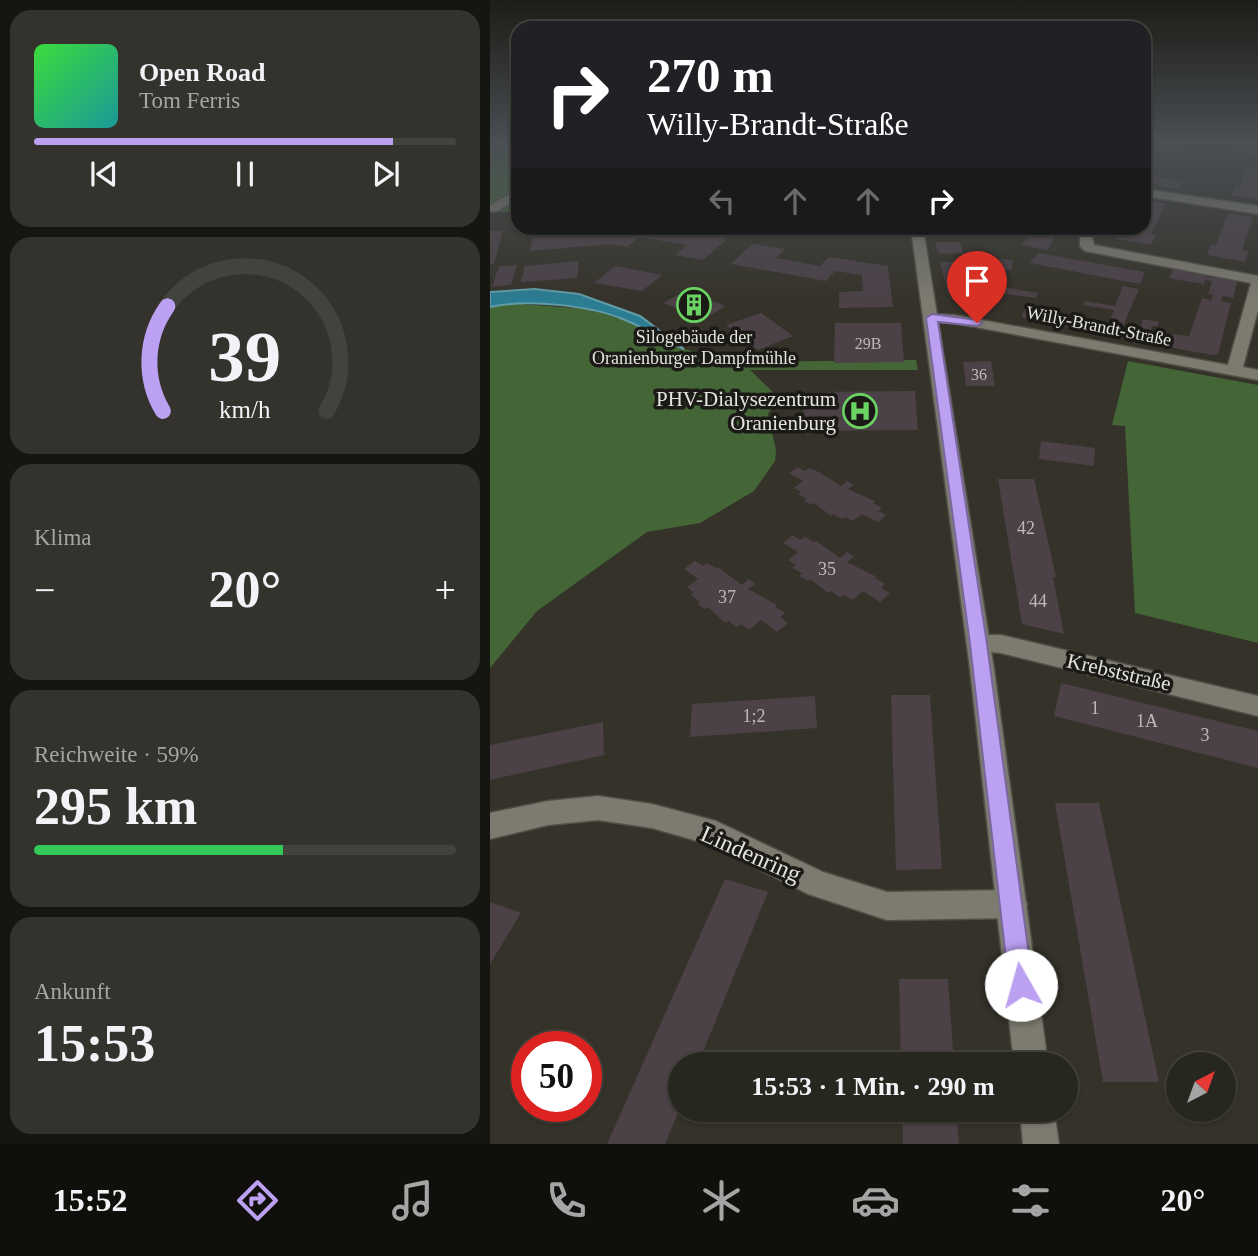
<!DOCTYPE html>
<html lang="de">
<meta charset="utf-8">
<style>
:root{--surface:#27261f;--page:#33322c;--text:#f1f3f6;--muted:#a4a5a4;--line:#43433d;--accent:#bca0f2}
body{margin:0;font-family:Georgia,serif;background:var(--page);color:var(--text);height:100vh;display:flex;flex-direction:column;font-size:26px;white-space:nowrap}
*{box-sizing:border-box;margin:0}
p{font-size:23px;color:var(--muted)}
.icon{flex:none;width:38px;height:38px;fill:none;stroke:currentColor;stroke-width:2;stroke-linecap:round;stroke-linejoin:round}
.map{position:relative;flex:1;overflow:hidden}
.side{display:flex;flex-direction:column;gap:10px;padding:10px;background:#151511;width:490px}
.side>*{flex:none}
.top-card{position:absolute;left:21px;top:21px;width:640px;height:214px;border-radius:21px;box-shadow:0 2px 5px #0004,0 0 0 2px var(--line);background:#202124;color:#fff;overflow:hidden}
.needle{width:46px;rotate:41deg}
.fabs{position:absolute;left:676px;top:1052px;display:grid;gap:14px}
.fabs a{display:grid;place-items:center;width:70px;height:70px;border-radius:50%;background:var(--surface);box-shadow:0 2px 5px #0004,0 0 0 2px var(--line);font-size:35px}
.speed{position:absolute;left:21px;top:1031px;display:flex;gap:14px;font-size:35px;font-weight:700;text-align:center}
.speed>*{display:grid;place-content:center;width:91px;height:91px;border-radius:50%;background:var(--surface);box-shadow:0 2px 5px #0004,0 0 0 2px var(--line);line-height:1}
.speed .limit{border:10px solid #d22;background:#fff;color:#111}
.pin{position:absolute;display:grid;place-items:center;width:60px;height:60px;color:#fff;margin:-72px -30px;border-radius:50% 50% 50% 0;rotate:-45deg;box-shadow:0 0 7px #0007}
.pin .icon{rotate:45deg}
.me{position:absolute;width:77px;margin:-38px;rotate:353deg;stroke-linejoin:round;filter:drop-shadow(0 0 5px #0008)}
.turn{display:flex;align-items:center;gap:24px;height:147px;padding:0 21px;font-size:32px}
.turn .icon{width:91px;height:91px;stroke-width:2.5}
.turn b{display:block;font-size:49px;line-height:60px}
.lanes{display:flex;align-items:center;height:66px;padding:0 21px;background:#0003;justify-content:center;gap:35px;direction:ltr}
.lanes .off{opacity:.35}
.big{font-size:52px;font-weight:600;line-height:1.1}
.side .card{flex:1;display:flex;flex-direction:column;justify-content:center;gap:10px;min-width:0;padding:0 24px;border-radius:21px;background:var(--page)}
.side .dial{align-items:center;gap:0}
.dial svg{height:182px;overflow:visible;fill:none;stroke:var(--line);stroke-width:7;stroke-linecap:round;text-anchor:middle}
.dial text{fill:var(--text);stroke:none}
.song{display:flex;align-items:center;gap:21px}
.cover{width:84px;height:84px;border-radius:10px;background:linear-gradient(135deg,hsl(120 70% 55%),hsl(180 70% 35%))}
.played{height:7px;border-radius:4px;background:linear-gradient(90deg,var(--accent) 85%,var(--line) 85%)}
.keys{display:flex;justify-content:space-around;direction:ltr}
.heat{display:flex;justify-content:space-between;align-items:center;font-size:38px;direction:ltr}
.charge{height:10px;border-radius:5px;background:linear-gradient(90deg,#34c759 59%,var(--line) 0)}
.trip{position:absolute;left:178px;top:1052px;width:410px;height:70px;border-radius:35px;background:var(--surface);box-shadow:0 2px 5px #0004,0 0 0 2px var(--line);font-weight:600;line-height:70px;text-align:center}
.menu{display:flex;height:112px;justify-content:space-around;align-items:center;background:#100f0c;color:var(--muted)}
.menu .icon{width:49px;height:49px}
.menu .active{color:var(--accent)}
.menu b{font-size:32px;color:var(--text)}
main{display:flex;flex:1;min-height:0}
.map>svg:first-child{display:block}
</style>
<main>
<section class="side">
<div class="card">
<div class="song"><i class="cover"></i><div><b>Open Road</b><p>Tom Ferris</p></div></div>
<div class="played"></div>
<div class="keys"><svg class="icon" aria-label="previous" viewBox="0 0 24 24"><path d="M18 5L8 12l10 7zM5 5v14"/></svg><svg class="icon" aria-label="pause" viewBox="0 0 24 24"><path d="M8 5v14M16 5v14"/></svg><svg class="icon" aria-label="next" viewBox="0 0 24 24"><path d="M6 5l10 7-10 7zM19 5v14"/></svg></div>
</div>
<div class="card dial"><svg viewBox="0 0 100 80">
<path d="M14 69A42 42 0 1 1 86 69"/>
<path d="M14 69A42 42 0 0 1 16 23" stroke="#bca0f2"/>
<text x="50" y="56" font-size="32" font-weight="700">39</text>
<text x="50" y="72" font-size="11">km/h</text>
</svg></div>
<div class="card"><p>Klima</p>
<div class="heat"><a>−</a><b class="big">20°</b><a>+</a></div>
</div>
<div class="card"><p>Reichweite · 59%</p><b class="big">295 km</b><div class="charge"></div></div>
<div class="card"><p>Ankunft</p><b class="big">15:53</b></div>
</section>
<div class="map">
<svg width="768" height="1144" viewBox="0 0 768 1144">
<rect width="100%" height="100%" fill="#343229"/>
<!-- green -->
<path fill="#446637" d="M0 143H28V211L0 213Z
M18 303 98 309 133 319 194 349 250 362 426 360 428 370H260L289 398 278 414 286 450 285 461 264 491 210 523 157 532 47 611 0 668V307Z
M638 361 768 385V643L645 613 635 426 622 425Z"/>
<!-- water -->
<path fill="#2b7d93" stroke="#629ca9" stroke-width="2" d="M45 289 89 294 150 316 194 349C174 340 155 328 135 320 101 305 35 299 0 307V292Z"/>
<!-- building -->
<path fill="#4b4147" d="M675 143H694L690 154 673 148Z
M729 143 768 144V165L765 164 767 156 760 155 759 148Z
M756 169 768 170V199L742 195 745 187H750Z
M654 175 693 181 690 189 654 183Z
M654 200 676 203 661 234 666 235 661 245 626 239 631 229 654 228Z
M738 213 763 217 752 250 758 251 755 262 717 255 721 245H726Z
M65 228H81L84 237 138 233 146 228H170L238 238 213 260 185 255 197 245 149 237 137 247 121 244 40 251 44 229Z
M443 228H467L469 234 449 235 444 232Z
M545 228H572L557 250 532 245Z
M13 230 4 264H0V231Z
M445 242H470L473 253 449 254Z
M262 244 295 249 286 258 330 266 339 257 398 266 403 307 349 308V292L373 291 372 275 345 271 336 281 241 264Z
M548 253 655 272 650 284 540 263Z
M500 258 523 260 521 270H513V287L548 293 546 298 503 292 500 276 482 274 487 293H458L450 262 499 261Z
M89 261 87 278 31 282 35 266Z
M27 265 21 285 2 287 9 266Z
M125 266 172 275 152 291 104 283Z
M684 268 717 274 716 277 723 278 724 275 748 279 743 298 732 296 731 301 741 303 728 354 722 355 662 344 665 332 699 336 712 298 721 300 723 294H718L722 281 715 280 714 284 679 278Z
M633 286 649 289 631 331 637 332 634 339 531 317 537 305 563 310 561 313 619 323 624 310 593 305 595 301 625 306Z
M195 291 236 306 214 319 173 303Z
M271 313 303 336 268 350 236 325Z
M653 319 669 322 668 326H662L659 336 648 334Z
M345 323H411L414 362 344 363Z
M501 361 505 386H476L473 362Z
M425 391 428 430 312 431 315 392Z
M551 441 605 448 604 466 549 459Z
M308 467 315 471 319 468 329 472 351 486 357 481 364 485 358 489 385 501 383 503 392 508 388 511 396 515 388 522 372 514 363 521 355 517 352 519 343 514 341 516 324 503 322 505 314 501 317 499 308 494 311 492 304 488 313 481 299 473Z
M508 479H544L566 577H563L574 634 532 624Z
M303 535 310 540 315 537 324 542 326 541 350 558 357 552 364 557 357 562 387 577 385 578 395 584 391 588 400 593 390 602 373 591 363 600 354 595 350 598 341 591 338 593 320 579 318 581 309 576 312 573 302 568 306 565 298 560 308 552 293 543Z
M205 561 213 566 217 563 226 568 228 567 252 585 259 579 265 584 258 589 287 605 285 607 295 613 290 617 298 623 287 632 271 620 259 630 251 624 247 627 238 621 235 623 218 607 215 609 207 604 210 602 201 595 204 593 197 587 208 579 194 569Z
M571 683 768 731V768L564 716Z
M401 695H440L452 869 406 870Z
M325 696 327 728 200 737 202 704Z
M113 722 114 755 0 780V745Z
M565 803H609L669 1082H613Z
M235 879 278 892 208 1064H191V1106L175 1144H117Z
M0 902 31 913 0 964Z
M409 979H458L464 1064H411Z
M412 1110H466L469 1144H413Z"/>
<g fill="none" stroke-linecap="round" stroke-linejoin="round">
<!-- street casing -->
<g stroke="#504e46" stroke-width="3">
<path id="street" d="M654 189 768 206V214L654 196Z
M28 190V198L8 211H0V205Z
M596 228H608L602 237 604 245 768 276V310L753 367 768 370V380L464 323 442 322 435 318 442 314 464 315 738 365 761 283 595 251 590 246V237Z
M489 635H511L768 696V716L511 653 481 650 478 644 481 638Z
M108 796 162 804 226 821 333 872 397 892 522 890 532 894 537 904 532 914 522 918 397 920 318 894 221 845 162 828 108 820 58 825 0 839V813L58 801Z"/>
</g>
<!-- secondary casing -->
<g stroke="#504e46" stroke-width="3">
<path id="secondary" d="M421 228H433L504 669 558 1064H524L480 669Z
M530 1110H564L569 1144H533Z"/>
</g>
<!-- street -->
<use href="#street" fill="#7d7b70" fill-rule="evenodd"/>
<!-- secondary -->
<use href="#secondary" fill="#7d7b70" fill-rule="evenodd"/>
</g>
<!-- sky -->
<linearGradient id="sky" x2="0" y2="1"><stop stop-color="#1d1c17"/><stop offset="0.47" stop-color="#4a4f54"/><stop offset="1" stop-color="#4a4f54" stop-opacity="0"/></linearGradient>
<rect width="768" height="303" fill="url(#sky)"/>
<!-- route -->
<path fill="#bca0f2" stroke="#7a689d" stroke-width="2" d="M442 314 487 320 492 323 487 326 448 322 497 644 543 985 540 994 531 997 523 994 519 985 480 644 436 318Z"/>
<!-- icons -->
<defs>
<g id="building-ring" transform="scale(1.75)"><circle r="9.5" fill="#1b1a16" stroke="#6bd363" stroke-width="1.5"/><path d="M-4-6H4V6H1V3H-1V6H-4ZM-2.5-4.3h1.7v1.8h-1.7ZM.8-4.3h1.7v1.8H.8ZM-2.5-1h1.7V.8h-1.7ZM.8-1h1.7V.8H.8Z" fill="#6bd363"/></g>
<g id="hospital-ring" transform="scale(1.75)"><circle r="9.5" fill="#1b1a16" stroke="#6bd363" stroke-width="1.5"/><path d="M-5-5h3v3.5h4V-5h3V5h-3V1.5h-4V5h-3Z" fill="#6bd363"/></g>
</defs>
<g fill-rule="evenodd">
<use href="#building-ring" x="204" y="305"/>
<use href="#hospital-ring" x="370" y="411"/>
</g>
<g text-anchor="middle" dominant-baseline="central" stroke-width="7" stroke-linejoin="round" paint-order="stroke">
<!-- far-number labels -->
<g font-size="16" fill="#bebab8">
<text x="378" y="343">29B</text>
<text x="489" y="374">36</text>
</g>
<!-- far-street labels -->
<g font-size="18" fill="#e4e3dd" stroke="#1b1a16">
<text transform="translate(609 326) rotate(11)">Willy-Brandt-Straße</text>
</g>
<!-- far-poi labels -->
<g font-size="18" fill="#e4e3dd" stroke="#1b1a16">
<text x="204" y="337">Silogebäude der<tspan x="204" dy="21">Oranienburger Dampfmühle</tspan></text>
</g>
<!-- number labels -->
<g font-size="18" fill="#bebab8">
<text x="536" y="528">42</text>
<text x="337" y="569">35</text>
<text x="237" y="597">37</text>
<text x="548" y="601">44</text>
<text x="605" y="708">1</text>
<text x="264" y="716">1;2</text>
<text x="657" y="721">1A</text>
<text x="715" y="735">3</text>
</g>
<!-- poi labels -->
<g font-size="21" fill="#e4e3dd" stroke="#1b1a16" text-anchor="end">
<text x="346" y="399">PHV-Dialysezentrum<tspan x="346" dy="24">Oranienburg</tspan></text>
</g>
<!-- street labels -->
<g font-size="21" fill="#e4e3dd" stroke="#1b1a16">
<text transform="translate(629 672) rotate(13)">Krebststraße</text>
</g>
<!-- near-street labels -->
<g font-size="24" fill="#e4e3dd" stroke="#1b1a16">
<text transform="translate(261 854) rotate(24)">Lindenring</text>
</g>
</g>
</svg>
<div class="fabs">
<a><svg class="needle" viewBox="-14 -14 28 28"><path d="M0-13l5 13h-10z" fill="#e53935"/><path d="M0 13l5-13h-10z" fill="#a4a5a4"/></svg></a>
</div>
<div class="speed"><div class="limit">50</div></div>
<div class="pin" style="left:487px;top:323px;background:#d93025"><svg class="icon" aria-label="arrive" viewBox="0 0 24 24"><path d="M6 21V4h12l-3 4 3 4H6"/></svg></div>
<svg class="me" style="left:531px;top:985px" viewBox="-20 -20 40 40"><circle r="19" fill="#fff"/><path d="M0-13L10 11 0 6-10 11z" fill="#bca0f2"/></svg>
<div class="trip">15:53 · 1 Min. · 290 m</div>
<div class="top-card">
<div class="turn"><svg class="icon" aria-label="right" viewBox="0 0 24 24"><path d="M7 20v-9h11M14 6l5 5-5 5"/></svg><div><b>270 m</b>Willy-Brandt-Straße</div></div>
<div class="lanes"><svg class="icon off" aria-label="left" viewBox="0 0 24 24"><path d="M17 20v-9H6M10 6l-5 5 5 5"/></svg><svg class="icon off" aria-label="ahead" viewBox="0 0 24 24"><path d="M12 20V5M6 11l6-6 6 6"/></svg><svg class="icon off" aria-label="ahead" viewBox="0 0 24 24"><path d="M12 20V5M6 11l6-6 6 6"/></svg><svg class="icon" aria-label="right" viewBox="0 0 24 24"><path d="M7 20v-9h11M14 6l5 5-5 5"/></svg></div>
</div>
</div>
</main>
<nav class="menu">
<b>15:52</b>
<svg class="icon active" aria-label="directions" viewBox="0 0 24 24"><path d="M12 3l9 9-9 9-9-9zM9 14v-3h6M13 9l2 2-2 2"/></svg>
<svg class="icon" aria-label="music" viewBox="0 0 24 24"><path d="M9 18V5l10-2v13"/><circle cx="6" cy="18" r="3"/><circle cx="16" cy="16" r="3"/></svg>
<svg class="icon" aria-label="phone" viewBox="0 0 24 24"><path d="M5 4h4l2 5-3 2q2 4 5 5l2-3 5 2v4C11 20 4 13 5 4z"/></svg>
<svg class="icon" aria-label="climate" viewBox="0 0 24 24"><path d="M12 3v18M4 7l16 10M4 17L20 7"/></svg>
<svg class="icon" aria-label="car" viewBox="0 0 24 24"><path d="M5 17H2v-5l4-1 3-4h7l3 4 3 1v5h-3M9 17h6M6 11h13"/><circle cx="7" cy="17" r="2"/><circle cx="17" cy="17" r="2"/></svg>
<svg class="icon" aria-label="filters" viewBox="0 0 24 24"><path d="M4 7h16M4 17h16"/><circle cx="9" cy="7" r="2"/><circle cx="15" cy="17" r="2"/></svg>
<b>20°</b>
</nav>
